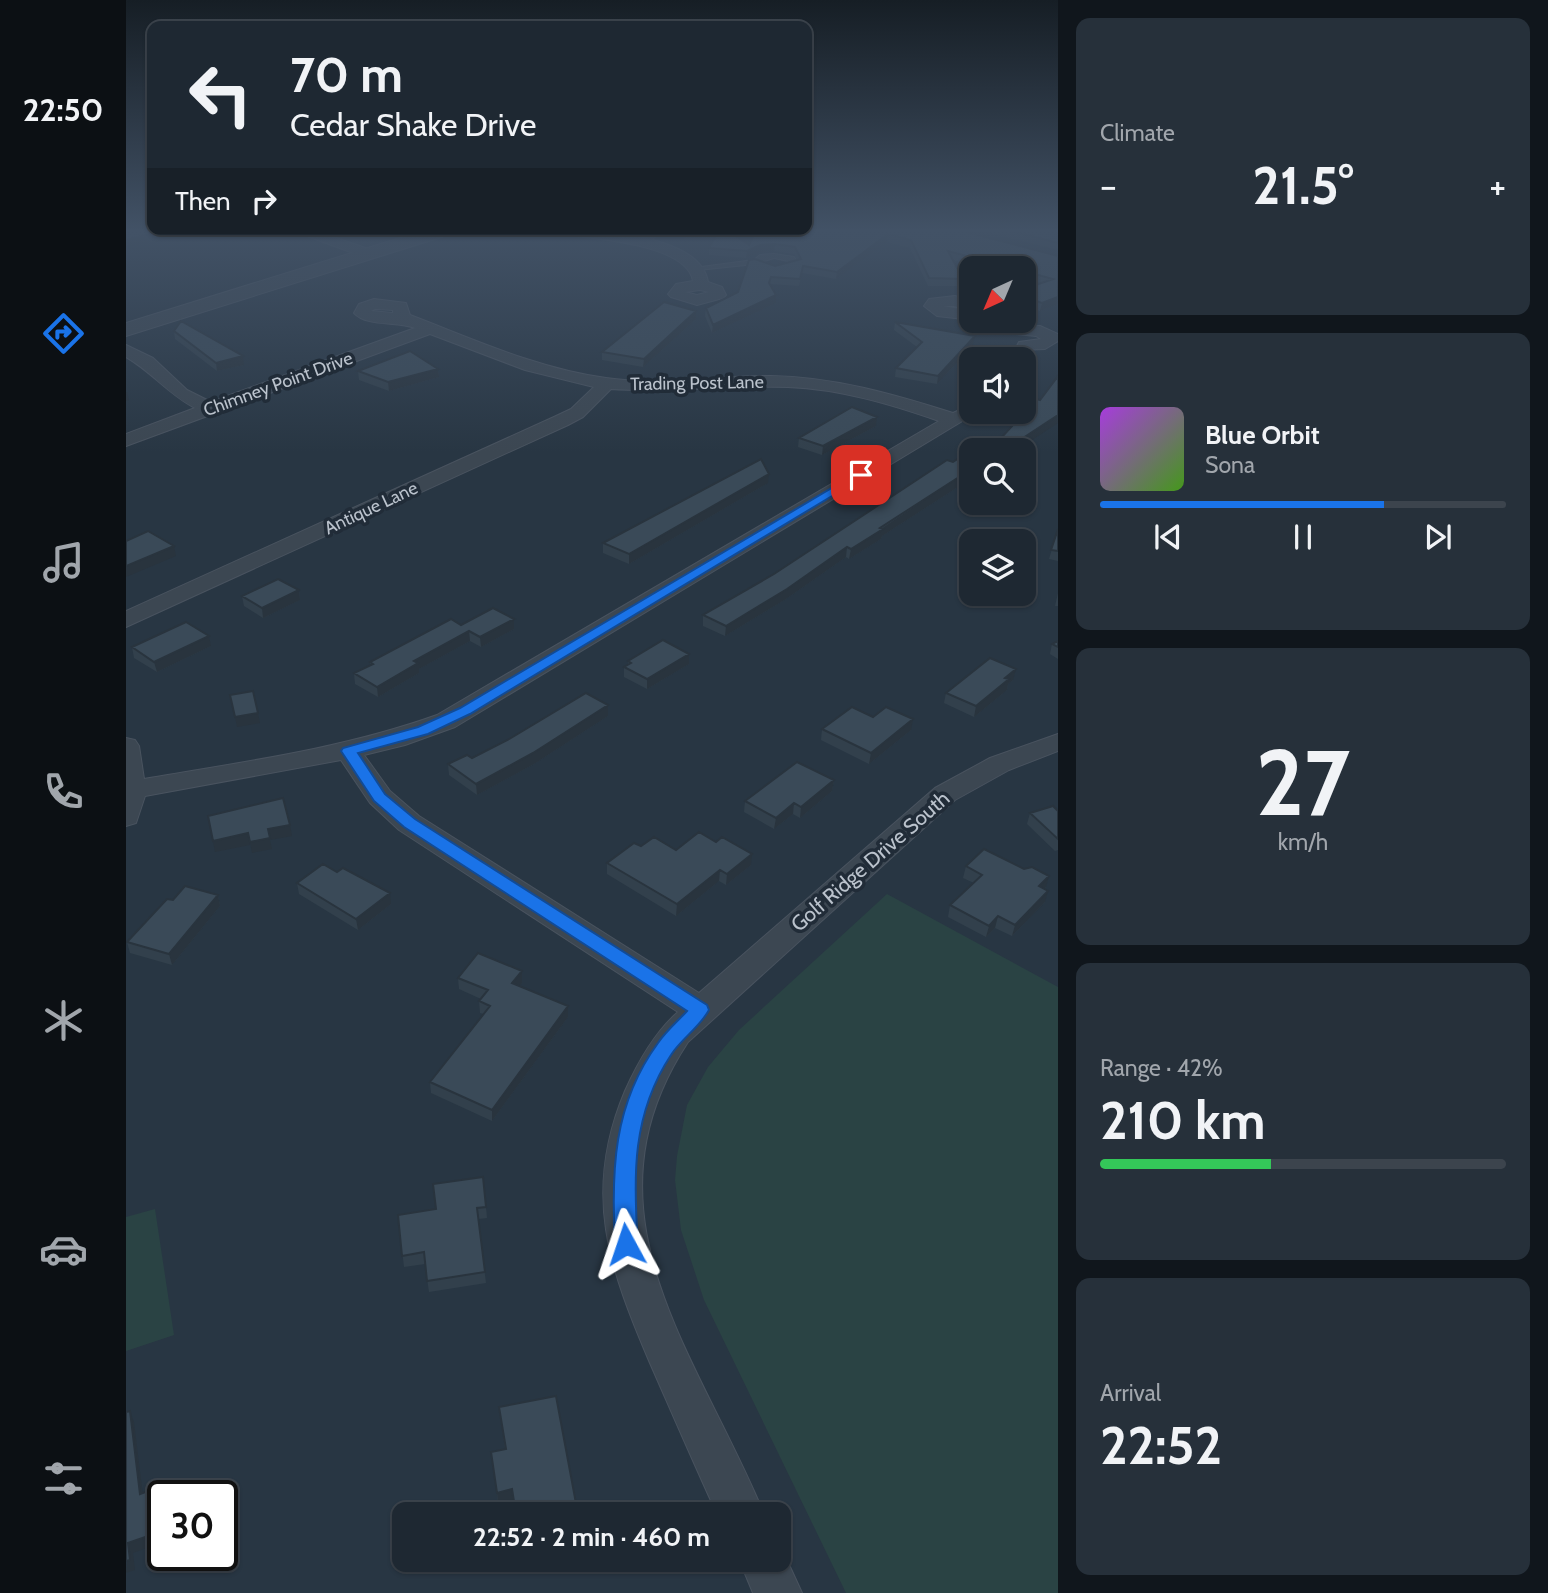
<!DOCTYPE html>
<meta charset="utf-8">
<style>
:root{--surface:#1e2832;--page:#26303a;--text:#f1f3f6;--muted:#a1a6ac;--line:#3c444d;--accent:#1a73e8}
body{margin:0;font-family:Cabin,sans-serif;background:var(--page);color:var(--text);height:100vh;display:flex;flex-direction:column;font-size:26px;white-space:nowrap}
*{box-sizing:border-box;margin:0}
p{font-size:23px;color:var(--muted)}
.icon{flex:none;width:38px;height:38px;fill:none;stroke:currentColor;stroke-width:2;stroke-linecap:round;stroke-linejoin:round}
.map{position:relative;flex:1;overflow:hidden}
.drawer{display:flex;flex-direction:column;gap:18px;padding:18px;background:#10161c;width:490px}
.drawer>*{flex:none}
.top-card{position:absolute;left:21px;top:21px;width:665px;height:214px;border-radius:14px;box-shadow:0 2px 5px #0004,0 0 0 2px var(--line);background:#1e2832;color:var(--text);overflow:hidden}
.needle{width:46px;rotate:224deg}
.fabs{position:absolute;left:833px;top:256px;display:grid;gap:14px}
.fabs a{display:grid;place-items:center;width:77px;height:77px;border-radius:14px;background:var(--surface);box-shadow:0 2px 5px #0004,0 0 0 2px var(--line);font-size:35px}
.speed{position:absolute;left:21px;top:1480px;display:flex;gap:14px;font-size:35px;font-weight:700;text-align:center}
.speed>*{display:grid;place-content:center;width:91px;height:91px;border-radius:50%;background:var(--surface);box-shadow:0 2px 5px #0004,0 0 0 2px var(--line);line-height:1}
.speed .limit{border:4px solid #111;border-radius:10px;background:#fff;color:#111}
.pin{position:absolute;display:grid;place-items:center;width:60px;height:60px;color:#fff;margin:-30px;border-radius:14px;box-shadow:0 4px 10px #0006}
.me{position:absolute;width:77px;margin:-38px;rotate:355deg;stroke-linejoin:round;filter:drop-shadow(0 0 5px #0008)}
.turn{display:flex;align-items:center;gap:24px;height:147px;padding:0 28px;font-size:32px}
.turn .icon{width:91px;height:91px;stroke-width:2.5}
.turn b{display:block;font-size:49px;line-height:60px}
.then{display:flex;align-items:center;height:66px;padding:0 28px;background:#0003;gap:14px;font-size:26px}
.big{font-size:52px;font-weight:700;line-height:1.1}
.drawer .widget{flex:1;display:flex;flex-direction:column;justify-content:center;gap:10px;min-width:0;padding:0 24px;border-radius:14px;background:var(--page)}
.drawer .dial{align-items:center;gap:0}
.dial b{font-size:91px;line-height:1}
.song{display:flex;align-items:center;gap:21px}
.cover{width:84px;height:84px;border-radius:10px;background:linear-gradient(135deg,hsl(280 70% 55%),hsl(100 70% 35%))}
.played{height:7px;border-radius:4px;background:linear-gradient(90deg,var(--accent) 70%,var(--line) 70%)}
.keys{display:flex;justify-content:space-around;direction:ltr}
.heat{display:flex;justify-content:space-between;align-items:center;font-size:38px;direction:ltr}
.charge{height:10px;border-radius:5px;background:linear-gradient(90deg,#34c759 42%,var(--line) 0)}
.trip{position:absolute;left:266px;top:1502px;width:399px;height:70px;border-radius:14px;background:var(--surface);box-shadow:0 2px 5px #0004,0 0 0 2px var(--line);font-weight:700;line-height:70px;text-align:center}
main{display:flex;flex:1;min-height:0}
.tab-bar{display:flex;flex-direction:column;width:126px;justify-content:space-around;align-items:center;background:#0c1014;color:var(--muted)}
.tab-bar .icon{width:49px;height:49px}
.tab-bar .current{color:var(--accent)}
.tab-bar b{font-size:32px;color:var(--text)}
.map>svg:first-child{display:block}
</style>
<main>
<nav class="tab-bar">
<b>22:50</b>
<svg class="icon current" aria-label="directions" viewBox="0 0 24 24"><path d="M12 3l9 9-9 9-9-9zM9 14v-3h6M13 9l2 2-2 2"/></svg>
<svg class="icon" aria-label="music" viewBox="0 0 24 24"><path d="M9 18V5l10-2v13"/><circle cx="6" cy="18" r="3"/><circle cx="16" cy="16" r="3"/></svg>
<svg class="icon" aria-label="phone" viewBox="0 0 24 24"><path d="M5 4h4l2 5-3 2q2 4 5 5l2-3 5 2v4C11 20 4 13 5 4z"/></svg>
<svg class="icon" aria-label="climate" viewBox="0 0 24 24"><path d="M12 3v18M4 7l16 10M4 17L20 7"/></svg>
<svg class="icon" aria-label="car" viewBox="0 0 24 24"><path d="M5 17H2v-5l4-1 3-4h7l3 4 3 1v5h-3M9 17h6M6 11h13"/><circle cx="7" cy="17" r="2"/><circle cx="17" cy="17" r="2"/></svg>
<svg class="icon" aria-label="filters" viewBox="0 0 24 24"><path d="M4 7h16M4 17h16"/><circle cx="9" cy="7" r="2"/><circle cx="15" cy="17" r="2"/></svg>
</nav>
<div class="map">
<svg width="932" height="1593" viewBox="0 0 932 1593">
<rect width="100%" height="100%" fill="#283643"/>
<!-- green -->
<path fill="#2a4344" d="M761 894 932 987V1593H720L578 1300 555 1230 549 1180 551 1156 561 1105 582 1067 613 1030Z
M29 1209 48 1335 0 1351V1217Z"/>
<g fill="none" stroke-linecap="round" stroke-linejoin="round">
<!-- service casing -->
<g stroke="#49535f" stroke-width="2">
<path id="service" d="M525 229H532L531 235 520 244H516V242L525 234Z
M648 254 668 257 672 265 648 271 629 264 572 270 568 268 628 260 634 255ZM648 258 662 261 664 264 649 267 635 262Z"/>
</g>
<!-- minor casing -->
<g stroke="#49535f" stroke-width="2">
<path id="minor" d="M162 229H184L248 251 250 254 243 258 238 257Z
M416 229C457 229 574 231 582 282L596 287 600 295 597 298 571 305 545 297 542 294 550 284 567 281C561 242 455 237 423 233ZM574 290 583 292 571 295 559 292Z
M829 296 845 301V311L828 306H817L845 311 847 320 811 316 798 306 803 299Z
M248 299 280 303 284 315C347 339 412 369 480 378 535 386 590 375 645 376 708 377 767 394 827 413L845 405V411H853L329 727 279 745 238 755 264 791 293 816 573 993 809 788 864 758 932 734V751L883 770 829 800 562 1042C449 1214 572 1354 638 1514H591C568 1464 546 1413 524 1363 483 1267 456 1193 499 1091 512 1062 528 1033 552 1012L273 830 244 803 215 760 19 796 10 823 0 826V738L9 740 13 746 18 779C117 762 216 749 311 715L813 421C764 404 714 389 662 387 603 385 545 393 485 389L457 417 442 425 0 627V611L428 417 445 409 468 387 399 370 304 334 0 446V434L69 408C42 394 26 372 0 357V345L27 358 61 390 85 402 289 328C270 321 241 327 228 313L233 304ZM249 309 267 310V313L245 311Z
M886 325 914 326 932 334V341L919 349 893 350 891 346 893 342 915 339 910 336 880 333 878 330Z
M653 1543 676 1593H627L613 1559H653Z"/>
</g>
<!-- tertiary casing -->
<g stroke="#49535f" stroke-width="2">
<path id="tertiary" d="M303 229H330L328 233 0 336V323Z"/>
</g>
<!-- service -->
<use href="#service" fill="#3c4752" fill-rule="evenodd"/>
<!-- minor -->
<use href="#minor" fill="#3c4752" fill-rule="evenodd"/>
<!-- tertiary -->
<use href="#tertiary" fill="#3c4752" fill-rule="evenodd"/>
</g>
<!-- wall -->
<path fill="#32404c" d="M0 229H85L76 238Z
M553 229H600L623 245 829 229 932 256V304L914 311 898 305V289L914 283 898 279V268H855L827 260 837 279 835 286H802L784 248 761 242 710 279 676 273 673 286 644 284 650 295V303L586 333 579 316 580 308 612 292 649 266 671 260 668 254 648 251 634 252 620 258 583 255V248L588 239H558Z
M848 229H932V250Z
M570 319 517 367 476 360V352Z
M769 322 847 345 811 384 769 377 770 368 791 347 768 330Z
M48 331 118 365 91 371 49 339Z
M312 369 313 377 263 391 233 380 232 371Z
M750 426 696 455 672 447 673 438Z
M845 457 839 489 832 487 756 536 755 539 723 559 720 557 660 599 599 636 577 626V615L648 574 827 462Z
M642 483 503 564 477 553V543Z
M932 529V561L923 559Z
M173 590 174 600 137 618 118 606 116 596Z
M932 593V606H929Z
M335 625 388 629 355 647 344 641 293 669V673L252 697 229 684 228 673 244 665V662Z
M932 641V659L924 654 926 644Z
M85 646 31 672 8 658 6 647Z
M563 654V664L521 689 498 677V667L502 665V661Z
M887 680 882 684 881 690 848 717 818 703 820 693Z
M482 705V716L408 764 351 795 323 775 322 764 346 758Z
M696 729 785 730 743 764 695 740Z
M708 780 706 791 674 818 667 814 648 829 618 812 619 801Z
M932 811V850L929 851 901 824 904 813Z
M515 846 550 850 625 865 600 885 593 881 550 916 481 874V863Z
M840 866 920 887 918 889 919 902 886 936 869 928 860 937 822 917 824 905 848 883 837 878Z
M211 872 265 904 232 930 173 894 171 883Z
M92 895 94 906 46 965 4 953 1 942 47 900Z
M332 978 396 983 393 986 442 1017 366 1121 305 1093 304 1082 358 1014 354 1013 353 1001 355 999 333 989Z
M360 1207 361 1218 352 1219 360 1283 303 1292 299 1264 278 1267 272 1215Z
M373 1407 452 1514H389L387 1500 372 1503 365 1452 379 1449Z
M396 1559H418L397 1564Z"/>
<!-- shaded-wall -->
<path fill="#29343e" d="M44 229H49L50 235 0 247V240Z
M76 229H85L76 238 74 231Z
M762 234 761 242 710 279 711 272Z
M649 244 648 251 634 252 620 258 621 251 634 245Z
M650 295V303L586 333 587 325Z
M932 297V304L914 311 916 303Z
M570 311V319L517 367 518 359Z
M849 336 847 345 811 384 812 376Z
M117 356 118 365 91 371 90 363Z
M312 369 313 377 263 391 262 382Z
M0 392H1L3 400 0 401Z
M932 415V423L891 450H879Z
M751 417 750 426 696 455 697 446Z
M643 474 642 483 503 564V554Z
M833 477 832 487 756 536 755 539 723 559 725 549Z
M845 477V485L839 489 841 480Z
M48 546 50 556 0 577V566Z
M721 547 720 557 660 599 599 636 600 626Z
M173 590 174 600 137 618 136 608Z
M388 619V629L355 647 354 637Z
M343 631 344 641 293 669V673L252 697 251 687 288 661Z
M83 636 85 646 31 672 28 662Z
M563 654V664L521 689V679Z
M890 669 887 680 882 684 881 690 848 717 850 706 879 678Z
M482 705V716L408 764 351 795 350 784Z
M132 713 134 723 111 727 109 717Z
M787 719 785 730 743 764 745 753Z
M708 780 706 791 674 818 675 807Z
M668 803 667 814 648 829 650 818Z
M164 825 166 836 144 840 146 849 126 853 124 842 142 829Z
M122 833 124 845 89 852 87 841Z
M626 854 625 865 600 885 601 874Z
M594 870 593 881 550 916 551 904Z
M923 876 920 887 910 897 913 886Z
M922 891 919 902 886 936 889 925Z
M264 893 265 904 232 930 230 919Z
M92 895 94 906 46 965 43 954Z
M872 916 869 928 860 937 863 926Z
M396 971V983L387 995 386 983Z
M442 1006V1017L366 1121V1110Z
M4 1411 8 1422 18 1504 14 1494Z
M386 1489 387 1500 372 1503 371 1493Z
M22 1491 27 1501 32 1544 7 1553 9 1570 0 1573 2 1543Z"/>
<!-- building -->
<path fill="#3a4a58" stroke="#29343e" stroke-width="2" d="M0 229H44L0 240Z
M557 229H600L623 245 631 229H829L932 256V297L916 303 898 297V289L927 279 898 271V268H885L822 251 837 279 803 278 785 240 762 234 711 272 677 266 674 279 645 277 643 283 650 295 587 325 580 308 612 292 623 260 629 259 649 266 675 259 669 247 649 244 634 245 621 251 583 248 592 232H558Z
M878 229H932V243Z
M538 302 570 311 518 359 476 352Z
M55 321 117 356 90 363 48 331Z
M769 322 849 336 812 376 770 368 796 342Z
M284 351 312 369 262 382 232 371Z
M932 376V415L879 450H864L911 399 914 400Z
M726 407 751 417 697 446 673 438Z
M839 454 845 457V477L841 480 833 477 754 528 757 529 725 549 721 547 661 589 600 626 577 615 648 574 821 460 827 462Z
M635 459 643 474 503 554 477 543Z
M932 529V551L925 550Z
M22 531 48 546 0 566V541Z
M152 579 173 590 136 608 116 596Z
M367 608 388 619 354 637 343 631 288 661 292 663 251 687 228 673 247 664 244 662 325 619 335 625Z
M60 622 83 636 28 662 6 647Z
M537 640 563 654 521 679 498 667 505 663 502 661Z
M932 641V647L926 644Z
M864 658 890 669 879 678 883 679 850 706 820 693Z
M127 691 132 713 109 717 104 695Z
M460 693 482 705 407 753 350 784 322 764 341 755 346 758 385 738Z
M726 707 747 717 760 707 787 719 745 753 696 729Z
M671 762 708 780 675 807 668 803 650 818 619 801Z
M157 798 164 825 142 829 144 838 124 842 122 833 87 841 82 816Z
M927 806 932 811V839L904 813Z
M573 832 590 842 596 837 626 854 601 874 594 870 551 904 481 863 508 843 515 846 528 837 550 850Z
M858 849 898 869 906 867 923 876 913 886 922 891 889 925 872 916 863 926 824 905 856 875 840 866Z
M197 864 211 872 217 868 264 893 230 919 171 883Z
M59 886 92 895 43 954 1 942 41 899 47 900Z
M352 953 396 971 386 983 442 1006 366 1110 304 1082 364 1006 353 1001 362 990 332 978Z
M357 1177 360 1207 351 1208 359 1272 301 1281 298 1252 276 1256 272 1215 310 1209 307 1184Z
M430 1396 452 1514H390L386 1489 371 1493 365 1452 380 1449 373 1407Z
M4 1411 14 1494 22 1491 28 1534 2 1543 4 1560 0 1561V1412Z"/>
<!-- sky -->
<linearGradient id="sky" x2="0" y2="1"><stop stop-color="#161e25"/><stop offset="0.51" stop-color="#425266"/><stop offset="1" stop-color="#425266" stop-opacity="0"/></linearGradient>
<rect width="932" height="452" fill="url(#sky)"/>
<!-- route -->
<path fill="#1a73e8" stroke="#114b97" stroke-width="2" d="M731 473 741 475 344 714 302 734 232 753 259 794 289 819 581 1005 583 1010C574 1027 555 1039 545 1055 506 1114 507 1176 512 1244L508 1251 500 1254 493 1251 489 1244C485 1172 487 1104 532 1043 540 1031 552 1021 561 1011L278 827 248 801 215 751 217 748 292 727 334 708Z"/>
<g text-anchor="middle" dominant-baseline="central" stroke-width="7" stroke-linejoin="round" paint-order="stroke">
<!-- far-street labels -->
<g font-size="18" fill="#bac2cc" stroke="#212c38">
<text transform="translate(571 383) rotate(-1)">Trading Post Lane</text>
<text transform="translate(152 384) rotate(-20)">Chimney Point Drive</text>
<text transform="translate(245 508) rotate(-25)">Antique Lane</text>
</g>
<!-- street labels -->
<g font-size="21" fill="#bac2cc" stroke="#212c38">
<text transform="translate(744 861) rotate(-41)">Golf Ridge Drive South</text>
</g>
</g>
</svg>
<div class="fabs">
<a><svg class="needle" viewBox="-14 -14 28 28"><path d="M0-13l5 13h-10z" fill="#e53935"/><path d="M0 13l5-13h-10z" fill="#a1a6ac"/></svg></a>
<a><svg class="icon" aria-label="sound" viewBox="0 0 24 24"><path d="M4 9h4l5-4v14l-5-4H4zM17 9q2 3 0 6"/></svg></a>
<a><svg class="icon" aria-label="search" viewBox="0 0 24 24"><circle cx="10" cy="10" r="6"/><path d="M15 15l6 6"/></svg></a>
<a><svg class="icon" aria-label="layers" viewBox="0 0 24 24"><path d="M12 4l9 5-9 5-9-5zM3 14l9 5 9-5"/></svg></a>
</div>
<div class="speed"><div class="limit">30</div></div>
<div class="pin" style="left:735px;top:475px;background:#d93025"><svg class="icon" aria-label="arrive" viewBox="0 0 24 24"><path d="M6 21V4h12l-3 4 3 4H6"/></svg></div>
<svg class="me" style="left:500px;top:1244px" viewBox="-20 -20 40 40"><path d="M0-17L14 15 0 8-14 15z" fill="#1a73e8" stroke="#fff" stroke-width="4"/></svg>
<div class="trip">22:52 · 2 min · 460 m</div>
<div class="top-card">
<div class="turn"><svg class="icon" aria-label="left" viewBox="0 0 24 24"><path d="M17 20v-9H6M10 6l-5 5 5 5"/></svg><div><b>70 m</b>Cedar Shake Drive</div></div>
<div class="then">Then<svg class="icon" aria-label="right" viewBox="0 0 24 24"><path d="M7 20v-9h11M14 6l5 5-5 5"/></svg></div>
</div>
</div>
<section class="drawer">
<div class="widget"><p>Climate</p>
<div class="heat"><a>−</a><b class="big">21.5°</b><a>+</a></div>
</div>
<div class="widget">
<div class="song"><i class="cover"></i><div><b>Blue Orbit</b><p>Sona</p></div></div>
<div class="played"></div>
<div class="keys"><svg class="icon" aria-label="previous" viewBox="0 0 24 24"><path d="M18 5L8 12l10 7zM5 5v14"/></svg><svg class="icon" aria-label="pause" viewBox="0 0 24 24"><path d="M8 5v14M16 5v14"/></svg><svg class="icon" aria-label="next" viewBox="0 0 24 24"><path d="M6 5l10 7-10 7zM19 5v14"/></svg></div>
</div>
<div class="widget dial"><b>27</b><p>km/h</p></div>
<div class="widget"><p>Range · 42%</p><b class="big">210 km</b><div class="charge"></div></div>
<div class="widget"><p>Arrival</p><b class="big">22:52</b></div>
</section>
</main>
